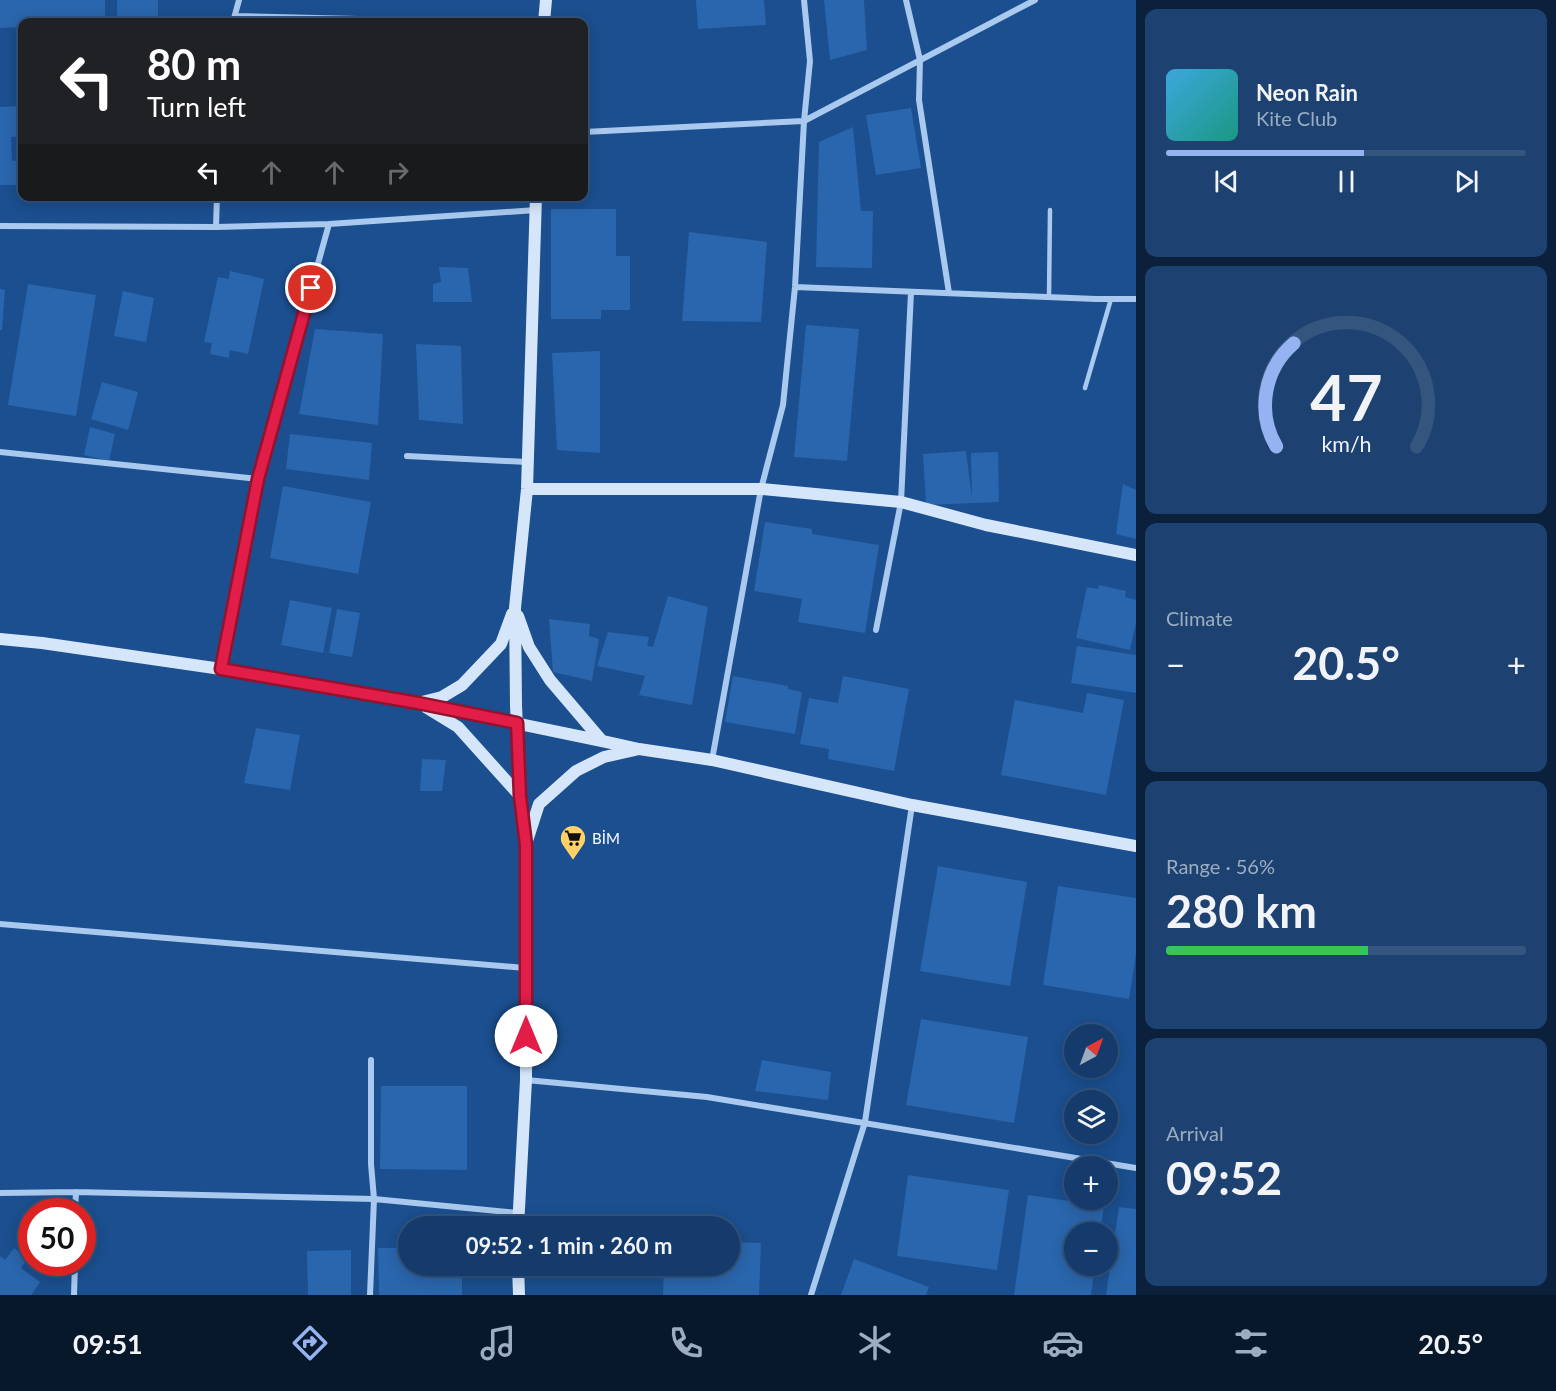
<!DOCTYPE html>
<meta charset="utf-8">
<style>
:root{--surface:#143b6b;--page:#1d4271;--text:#f1f3f6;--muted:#9dadc1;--line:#33557e;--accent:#95b2f1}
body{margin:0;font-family:Lato,sans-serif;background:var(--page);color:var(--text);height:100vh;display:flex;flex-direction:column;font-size:22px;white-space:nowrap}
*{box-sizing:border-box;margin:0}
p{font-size:20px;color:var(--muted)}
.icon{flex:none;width:33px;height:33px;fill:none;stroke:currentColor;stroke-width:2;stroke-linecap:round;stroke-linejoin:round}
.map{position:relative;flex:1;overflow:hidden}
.drawer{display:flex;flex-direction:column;gap:9px;padding:9px;background:#0b203b;width:420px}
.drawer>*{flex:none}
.guide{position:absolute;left:18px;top:18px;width:570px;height:183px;border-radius:12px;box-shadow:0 3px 15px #0003,0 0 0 2px var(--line);background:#202124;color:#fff;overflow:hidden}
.needle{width:39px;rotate:41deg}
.fabs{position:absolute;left:1064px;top:1024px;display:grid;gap:12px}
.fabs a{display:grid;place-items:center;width:54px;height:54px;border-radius:50%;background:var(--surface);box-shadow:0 3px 15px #0003,0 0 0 2px var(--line);font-size:30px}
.speed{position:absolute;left:18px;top:1198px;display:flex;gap:12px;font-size:30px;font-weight:700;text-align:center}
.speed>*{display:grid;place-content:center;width:78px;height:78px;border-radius:50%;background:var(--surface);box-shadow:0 3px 15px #0003,0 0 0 2px var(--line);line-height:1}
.speed .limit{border:9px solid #d22;background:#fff;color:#111}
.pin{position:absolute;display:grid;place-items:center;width:51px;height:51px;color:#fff;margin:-26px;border:3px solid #fff;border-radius:50%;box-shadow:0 2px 6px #0007}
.me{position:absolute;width:66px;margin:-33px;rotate:0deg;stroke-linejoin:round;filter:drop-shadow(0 0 4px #0008)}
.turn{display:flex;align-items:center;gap:21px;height:126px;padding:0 30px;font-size:27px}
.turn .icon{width:78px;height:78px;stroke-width:2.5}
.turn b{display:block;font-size:42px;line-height:51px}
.lanes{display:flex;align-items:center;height:57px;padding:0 30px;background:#0003;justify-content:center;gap:30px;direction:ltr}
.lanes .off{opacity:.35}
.big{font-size:45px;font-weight:700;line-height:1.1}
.drawer .card{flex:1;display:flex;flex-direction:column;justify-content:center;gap:9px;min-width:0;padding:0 21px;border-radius:12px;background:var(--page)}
.drawer .dial{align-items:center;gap:0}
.dial svg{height:156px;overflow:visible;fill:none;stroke:var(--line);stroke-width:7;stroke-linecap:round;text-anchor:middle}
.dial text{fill:var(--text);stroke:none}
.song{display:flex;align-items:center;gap:18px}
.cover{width:72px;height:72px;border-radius:9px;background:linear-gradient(135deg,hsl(200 70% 55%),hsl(170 70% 35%))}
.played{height:6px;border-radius:3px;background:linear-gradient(90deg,var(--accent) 55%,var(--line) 55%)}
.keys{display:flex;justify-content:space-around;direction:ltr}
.heat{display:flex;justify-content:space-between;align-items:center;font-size:33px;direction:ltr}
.charge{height:9px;border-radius:4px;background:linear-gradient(90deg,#34c759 56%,var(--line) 0)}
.trip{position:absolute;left:398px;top:1216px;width:342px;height:60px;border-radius:30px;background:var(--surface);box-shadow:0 3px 15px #0003,0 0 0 2px var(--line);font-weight:700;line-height:60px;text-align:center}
.tabs{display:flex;height:96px;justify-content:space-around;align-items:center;background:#08182b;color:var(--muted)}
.tabs .icon{width:42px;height:42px}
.tabs .current{color:var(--accent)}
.tabs b{font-size:27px;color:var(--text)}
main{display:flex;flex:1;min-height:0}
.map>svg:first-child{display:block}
</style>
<main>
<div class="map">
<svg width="1136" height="1295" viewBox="0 0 1136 1295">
<rect width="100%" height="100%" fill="#1b4f8f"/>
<!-- building -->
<path fill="#2a66ad" d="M0 0H105V22H22V27L0 28Z
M117 0H158V22H117Z
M696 0H764L766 25 698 29Z
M824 0H864L867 50 830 60Z
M21 106 22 136 11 137 12 161 21 160 22 185H0V107Z
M911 108 921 168 876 175 866 115Z
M853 127 861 211H873L872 268 816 267 819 142Z
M551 209H616V256H630V310H601V319H551Z
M689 232 767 242 761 322 682 321Z
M439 267 468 268 472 302H433V284L441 282Z
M230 271 264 279 248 354 230 350 229 358 210 354 212 343 204 342 218 277 229 279Z
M28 284 96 295 76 416 8 405Z
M0 289 5 290 2 330H0Z
M123 291 154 298 146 342 114 336Z
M806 325 859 329 847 461 794 457Z
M315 329 383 334 378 425 299 414Z
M416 344 461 346 463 424 419 420Z
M600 351V453L557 450 552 353Z
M102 382 138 392 128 430 91 419Z
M90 427 115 434 109 461 84 455Z
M290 434 372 443 369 480 286 469Z
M966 451 972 499 971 453 998 452 999 502 926 505 923 454Z
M1123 484 1136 490V539L1116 534Z
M283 486 371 502 358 574 270 558Z
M765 522 812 529V534L879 545 865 633 798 622 802 599 754 591Z
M1099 585 1126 591 1125 597 1136 600V623L1130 650 1076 638 1087 587 1098 589Z
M668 596 708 607 692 705 639 695 645 676 597 666 608 632 649 637 647 646 653 647Z
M290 600 332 608 323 653 281 645Z
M337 609 360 613 352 657 329 653Z
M549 619 590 624 589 636 599 639 592 681 553 672Z
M1077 646 1136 655V693L1071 683Z
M733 676 788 686V689L802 692 795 734 725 722Z
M843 676 909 689 894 771 828 759 829 749 800 744 809 698 838 703Z
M1087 693 1124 700 1106 795 1001 775 1015 700 1083 713Z
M256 728 300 735 290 790 244 783Z
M422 759 446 760 442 791H420Z
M938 866 1027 882 1010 986 920 971Z
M1058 886 1136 898V954L1129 999 1043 985Z
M921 1019 1028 1037 1014 1123 906 1105Z
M762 1060 831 1072 828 1100 755 1091Z
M381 1086H467V1170L380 1169Z
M908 1175 1009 1190 997 1270 897 1256Z
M1028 1195 1104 1206 1100 1233H1074V1266H1095L1091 1295H1014Z
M1119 1207 1136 1209V1295H1106Z
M729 1242 761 1243 759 1295H663L664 1266H729Z
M14 1248 28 1258 21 1268 40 1282 31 1295H0V1256L5 1260Z
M378 1248H408V1266H462V1295H379Z
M351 1250V1295H308L307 1251Z
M854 1259 929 1287 926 1295H841Z"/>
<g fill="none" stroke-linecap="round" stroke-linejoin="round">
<!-- lane -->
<path stroke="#a9c9ee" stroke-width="4.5" d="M1049 297 1050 210
M1085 388 1111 299"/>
<!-- street -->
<path stroke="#a9c9ee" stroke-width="6" d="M906 0 920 60 919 100 949 293
M235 16 358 19 544 20
M233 22 239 0
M584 132 804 121 1035 0
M0 226 216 227 329 224 536 210
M216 227 217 196
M795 287 1096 299H1136
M0 452 258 479
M407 456 527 462
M876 630 901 502 911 292
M221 669 258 479 329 224
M712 760 761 489 783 405 795 287 804 121 810 61 804 0
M0 924 525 968
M526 1080 707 1097 1136 1168
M0 1193 76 1192 374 1199 517 1213
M75 1212 76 1192
M74 1295 75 1263
M370 1295 374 1199 371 1164V1060
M811 1295 865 1122 912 805"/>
<!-- secondary -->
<path stroke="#d6e6fa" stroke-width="12" d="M544 22 546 0
M527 489H761L901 502 986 525 1136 555
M518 616 529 647 550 680 602 741
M0 639 42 643 221 669 418 703 602 741 639 749 712 760 912 805 1136 846
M422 702 442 697 462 685 501 644 512 614
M427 708 458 727 520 796
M527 841 539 804 576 771 604 757 635 750
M518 1227 526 1080V845L520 796 516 705 515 608 527 489 536 196
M518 1266 519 1295"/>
</g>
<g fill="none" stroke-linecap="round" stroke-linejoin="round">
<!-- route casing -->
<g stroke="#92132f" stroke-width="15">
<path id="route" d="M311 288 258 479 221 669 418 703 517 723 520 796 526 845V1036"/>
</g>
<!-- route -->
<use href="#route" stroke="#e11d48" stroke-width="10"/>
</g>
<!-- icons -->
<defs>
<g id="supermarket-pin" transform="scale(1.35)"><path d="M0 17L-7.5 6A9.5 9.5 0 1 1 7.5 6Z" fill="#ffd166" stroke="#1b4f8f"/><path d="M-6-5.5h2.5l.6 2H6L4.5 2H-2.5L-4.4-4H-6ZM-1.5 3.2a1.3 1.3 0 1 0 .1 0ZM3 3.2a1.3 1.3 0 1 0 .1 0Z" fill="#111"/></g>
</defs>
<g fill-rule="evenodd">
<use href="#supermarket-pin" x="573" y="838"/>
</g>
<g text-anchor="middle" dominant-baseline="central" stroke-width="6" stroke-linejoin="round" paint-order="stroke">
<!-- poi labels -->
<g font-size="15" fill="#fff" stroke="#1b4f8f" text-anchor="start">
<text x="592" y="838">BİM</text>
</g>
</g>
</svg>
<div class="fabs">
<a><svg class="needle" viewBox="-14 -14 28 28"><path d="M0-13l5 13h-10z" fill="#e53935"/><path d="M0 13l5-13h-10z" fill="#9dadc1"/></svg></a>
<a><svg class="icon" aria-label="layers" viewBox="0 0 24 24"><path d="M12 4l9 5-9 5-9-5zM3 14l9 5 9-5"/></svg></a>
<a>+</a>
<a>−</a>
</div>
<div class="speed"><div class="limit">50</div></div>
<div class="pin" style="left:311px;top:288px;background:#d93025"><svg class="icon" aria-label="arrive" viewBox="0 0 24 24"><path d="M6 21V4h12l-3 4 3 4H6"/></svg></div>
<svg class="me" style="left:526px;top:1036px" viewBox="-20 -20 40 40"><circle r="19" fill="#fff"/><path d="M0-13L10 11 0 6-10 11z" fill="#e11d48"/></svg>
<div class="trip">09:52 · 1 min · 260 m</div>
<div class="guide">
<div class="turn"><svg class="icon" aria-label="left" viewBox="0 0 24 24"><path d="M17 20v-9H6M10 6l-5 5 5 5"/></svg><div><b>80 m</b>Turn left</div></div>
<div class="lanes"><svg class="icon" aria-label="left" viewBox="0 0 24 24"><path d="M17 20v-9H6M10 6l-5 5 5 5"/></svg><svg class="icon off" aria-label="ahead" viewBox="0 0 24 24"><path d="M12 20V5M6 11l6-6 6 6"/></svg><svg class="icon off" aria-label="ahead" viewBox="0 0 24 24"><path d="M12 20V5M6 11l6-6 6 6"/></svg><svg class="icon off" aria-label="right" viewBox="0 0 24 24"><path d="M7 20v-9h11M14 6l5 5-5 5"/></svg></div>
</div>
</div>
<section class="drawer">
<div class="card">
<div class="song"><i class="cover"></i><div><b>Neon Rain</b><p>Kite Club</p></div></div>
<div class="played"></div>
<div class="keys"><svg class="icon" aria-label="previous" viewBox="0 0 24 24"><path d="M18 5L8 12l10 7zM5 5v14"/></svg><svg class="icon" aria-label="pause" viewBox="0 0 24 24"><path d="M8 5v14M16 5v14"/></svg><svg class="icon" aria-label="next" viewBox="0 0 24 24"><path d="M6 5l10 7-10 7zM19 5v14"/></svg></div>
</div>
<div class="card dial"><svg viewBox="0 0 100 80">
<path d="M14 69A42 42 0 1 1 86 69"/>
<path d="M14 69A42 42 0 0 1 23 16" stroke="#95b2f1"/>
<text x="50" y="56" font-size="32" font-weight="700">47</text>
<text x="50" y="72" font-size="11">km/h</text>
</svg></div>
<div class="card"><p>Climate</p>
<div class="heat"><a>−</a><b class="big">20.5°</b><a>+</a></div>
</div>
<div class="card"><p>Range · 56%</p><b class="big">280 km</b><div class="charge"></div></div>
<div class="card"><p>Arrival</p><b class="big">09:52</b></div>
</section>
</main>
<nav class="tabs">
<b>09:51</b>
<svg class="icon current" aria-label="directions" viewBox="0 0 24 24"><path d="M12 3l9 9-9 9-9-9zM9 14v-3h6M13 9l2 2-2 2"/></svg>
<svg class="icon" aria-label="music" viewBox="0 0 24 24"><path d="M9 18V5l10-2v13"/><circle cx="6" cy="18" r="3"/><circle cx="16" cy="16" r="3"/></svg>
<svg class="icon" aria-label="phone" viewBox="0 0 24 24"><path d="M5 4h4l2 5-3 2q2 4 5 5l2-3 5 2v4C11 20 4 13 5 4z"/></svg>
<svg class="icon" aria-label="climate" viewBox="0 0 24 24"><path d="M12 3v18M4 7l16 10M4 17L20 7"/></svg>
<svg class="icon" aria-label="car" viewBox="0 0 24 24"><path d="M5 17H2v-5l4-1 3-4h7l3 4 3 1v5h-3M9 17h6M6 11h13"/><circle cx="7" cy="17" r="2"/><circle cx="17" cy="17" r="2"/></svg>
<svg class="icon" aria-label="filters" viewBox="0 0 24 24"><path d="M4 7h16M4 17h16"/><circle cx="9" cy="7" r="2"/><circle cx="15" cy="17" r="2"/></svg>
<b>20.5°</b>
</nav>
